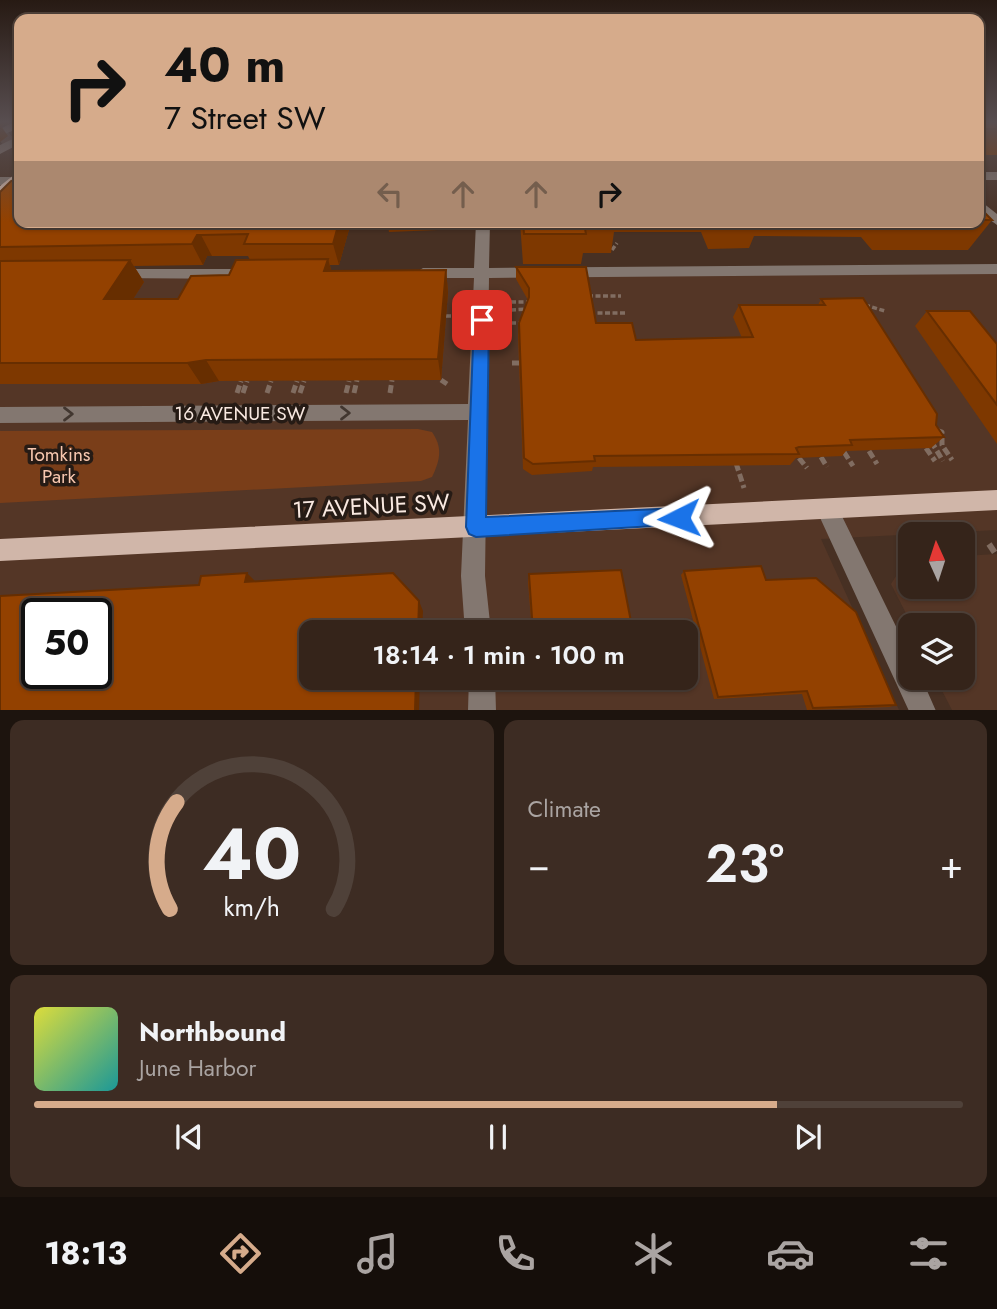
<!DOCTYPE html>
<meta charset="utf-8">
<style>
:root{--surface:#35241a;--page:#3d2c23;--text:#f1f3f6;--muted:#aaa4a2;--line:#4f4139;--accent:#d6ab8b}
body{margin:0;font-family:Jost,sans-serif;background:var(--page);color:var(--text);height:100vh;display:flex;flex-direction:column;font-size:26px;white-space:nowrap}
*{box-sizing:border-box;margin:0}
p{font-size:23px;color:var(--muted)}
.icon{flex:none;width:38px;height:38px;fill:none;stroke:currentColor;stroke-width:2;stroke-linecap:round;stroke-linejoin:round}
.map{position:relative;height:710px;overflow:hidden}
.side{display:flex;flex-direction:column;gap:10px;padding:10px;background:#1d140e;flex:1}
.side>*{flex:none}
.banner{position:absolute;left:14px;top:14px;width:970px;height:214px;border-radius:14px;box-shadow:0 2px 5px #0004,0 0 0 2px var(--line);background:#d6ab8b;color:#111;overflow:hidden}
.needle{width:46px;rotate:357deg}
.controls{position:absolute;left:898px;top:522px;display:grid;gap:14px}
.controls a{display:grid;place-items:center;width:77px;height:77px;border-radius:14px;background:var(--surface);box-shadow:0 2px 5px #0004,0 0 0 2px var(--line);font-size:35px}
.speed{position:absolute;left:21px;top:598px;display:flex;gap:14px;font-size:35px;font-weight:700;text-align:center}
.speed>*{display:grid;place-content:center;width:91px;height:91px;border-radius:50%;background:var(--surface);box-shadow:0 2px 5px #0004,0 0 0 2px var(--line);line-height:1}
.speed .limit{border:4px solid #111;border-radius:10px;background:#fff;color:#111}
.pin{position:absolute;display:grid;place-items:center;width:60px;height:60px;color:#fff;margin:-30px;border-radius:14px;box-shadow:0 4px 10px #0006}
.me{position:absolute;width:77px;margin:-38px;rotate:267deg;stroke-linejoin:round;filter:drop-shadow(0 0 5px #0008)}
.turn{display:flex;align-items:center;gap:24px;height:147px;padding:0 35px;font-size:32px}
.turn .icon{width:91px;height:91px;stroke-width:2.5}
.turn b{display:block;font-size:49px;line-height:60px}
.lanes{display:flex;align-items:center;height:66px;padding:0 35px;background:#0003;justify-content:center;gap:35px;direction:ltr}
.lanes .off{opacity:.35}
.big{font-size:52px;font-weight:600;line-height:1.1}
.side .widget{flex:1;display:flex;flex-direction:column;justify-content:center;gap:10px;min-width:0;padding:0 24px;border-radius:14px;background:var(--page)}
.side .dial{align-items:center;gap:0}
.dial svg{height:182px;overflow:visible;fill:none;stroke:var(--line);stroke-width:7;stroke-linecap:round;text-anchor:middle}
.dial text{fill:var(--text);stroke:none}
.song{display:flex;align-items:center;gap:21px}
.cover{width:84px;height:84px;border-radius:10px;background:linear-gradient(135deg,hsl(60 70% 55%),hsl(180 70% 35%))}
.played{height:7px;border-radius:4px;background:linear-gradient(90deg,var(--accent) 80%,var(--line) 80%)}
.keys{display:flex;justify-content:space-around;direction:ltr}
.heat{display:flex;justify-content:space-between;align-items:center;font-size:38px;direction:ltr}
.side .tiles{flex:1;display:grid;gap:10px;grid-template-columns:1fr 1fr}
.widget:last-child{grid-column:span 2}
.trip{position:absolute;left:299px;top:620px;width:399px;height:70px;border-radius:14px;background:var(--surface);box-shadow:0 2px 5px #0004,0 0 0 2px var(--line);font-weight:600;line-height:70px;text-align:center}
.tabs{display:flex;height:112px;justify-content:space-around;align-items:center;background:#150e0a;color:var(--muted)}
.tabs .icon{width:49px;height:49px}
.tabs .selected{color:var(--accent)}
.tabs b{font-size:32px;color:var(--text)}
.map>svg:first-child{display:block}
</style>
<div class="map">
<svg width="997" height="711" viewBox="0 0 997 711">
<rect width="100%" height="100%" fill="#473023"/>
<!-- built -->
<path fill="#543626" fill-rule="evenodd" d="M997 270V530L821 539 899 710H0V275ZM37 614H96V674H37ZM312 632H686V677H312Z
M997 554V710H952L935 677H962V625H912L891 584 907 559H910V586H962L963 556Z"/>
<!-- green -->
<path fill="#7a3e19" d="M418 429 432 432C443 448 440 460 432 477L421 481 0 503V431Z"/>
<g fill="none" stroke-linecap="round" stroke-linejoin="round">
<!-- minor-tunnel -->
<path stroke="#624c40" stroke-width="12" stroke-dasharray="12 6" stroke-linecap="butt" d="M0 141 10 133"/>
<!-- path-far2 -->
<path stroke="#816d61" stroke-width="3.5" stroke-dasharray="5 2.5" stroke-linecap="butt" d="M612 250 617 243
M588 296H621
M511 302H528
M865 305 885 311
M511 310 528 309
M590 313H625
M446 316H452
M511 323H522"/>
<!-- path-far1 -->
<path stroke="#816d61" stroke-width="5" stroke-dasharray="8 3.5" stroke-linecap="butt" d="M512 363H520
M441 380 447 384
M237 393 241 381
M243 393 247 381
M267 393 271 381
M293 393 297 381
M300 393 304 381
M346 393 349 381
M354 393 357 380
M390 393 392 380
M936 430 942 432V445L952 460
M931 441 943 461
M926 448 935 461
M869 451 877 464
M844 452 853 466
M821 457 827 467
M799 458 807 468
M736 463 744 488"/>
<!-- path -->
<path stroke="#816d61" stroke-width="6" stroke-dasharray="10 5" stroke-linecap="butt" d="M989 544 997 556"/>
<!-- minor -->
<path fill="#837770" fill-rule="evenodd" d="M14 122H19V128L0 136V129Z
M19 136V144L0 154V145Z
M978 172H997V180H978Z
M0 177H19V185H0Z
M978 199 997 214V225L978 211Z
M476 222H490L489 268 997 264V274L489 278 485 576 491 632H465L461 576 468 420 0 423V407L468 404 474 278H423L415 273 423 268H474Z
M115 269H252L260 274 252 279 110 278 107 274Z
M827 499 835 502 910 655V677H921L936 711H909L816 509 819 502Z
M469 677H495L496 711H468Z"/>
<!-- major -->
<path fill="#d0b6a9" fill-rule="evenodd" d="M19 171V182L0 197V186Z
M997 490V510L0 561V539Z"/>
</g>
<!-- wall -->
<path fill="#7e3800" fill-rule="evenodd" d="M978 122H997V155H978Z
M0 192 19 222H439L438 230 389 232 388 226H350L339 265H330L331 271 446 270 448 292 441 380 219 381 201 384H0ZM207 256H248L250 260 229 275 178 299H133L144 282 134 266 203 265Z
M978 206 992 220 968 250H872L861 237 754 236 749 248 708 249 701 232H614L611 253H583L581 264H523L520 222H978Z
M516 267 596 323 636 340 742 338 733 317 739 305H818L821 299 936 425 944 437 931 448 846 451 842 456 796 458 790 465 593 467 592 471 532 475 523 469 518 335 519 323 528 300 516 279Z
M927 311 997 344V444L915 326Z
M684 571 766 580 896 705 889 707 807 710 802 694 714 699 681 575Z
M529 574 633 632H532L528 582Z"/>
<!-- shaded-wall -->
<path fill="#672e00" d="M0 122H8L1 126 8 136 0 142Z
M339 222H349L350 226 339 265 333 244Z
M197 235H201L212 256H207L203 265 192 244Z
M328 259 334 281 324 271Z
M130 260 144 282 119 321 104 299Z
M446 270 448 292 441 380 438 359Z
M206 360 219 381 201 384 187 363Z
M247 573 258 584 245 582Z
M419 601 423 611 422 632H418Z
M416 677H420L419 711H415Z"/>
<!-- building -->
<path fill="#934100" stroke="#672e00" stroke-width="2" fill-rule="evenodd" d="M978 122H997V129H978Z
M19 178V222H339L333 244H244L248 234 201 235H197L192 244 0 247V192L11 181Z
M978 206 992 220H978Z
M523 222H616V223H584L586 234H524Z
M328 259 324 271 446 270 438 359 206 360 187 363H0V261L130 260 104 299H178L191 276 229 275 236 260Z
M516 267H586L596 323H632L636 340 753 337 739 305H825L821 299 863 298 937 414 936 425 944 437 850 440 852 445 799 447 796 448 799 454 594 456 595 461 533 464 524 458 519 323 529 297V288Z
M927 311H970L997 344V405Z
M761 566 766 580 816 578 856 612 896 705 813 708 807 691 718 697 684 571Z
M621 570 633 632H533L529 574Z
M247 573 245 582 393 573 419 601 418 632H312V677H416L415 711H0V596L199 585 201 576ZM37 614H96V674H37Z"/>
<!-- one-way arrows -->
<defs><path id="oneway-chevron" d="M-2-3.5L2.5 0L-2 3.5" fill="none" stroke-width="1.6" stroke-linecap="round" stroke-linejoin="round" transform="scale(1.75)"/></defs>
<g stroke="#423730">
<use href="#oneway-chevron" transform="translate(345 413)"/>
<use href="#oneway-chevron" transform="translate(68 414)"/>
</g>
<!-- sky -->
<linearGradient id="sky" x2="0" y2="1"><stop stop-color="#271a13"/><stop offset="0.55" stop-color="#584e50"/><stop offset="1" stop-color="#584e50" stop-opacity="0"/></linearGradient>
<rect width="997" height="222" fill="url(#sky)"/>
<!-- route -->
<path fill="#1a73e8" stroke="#114b97" stroke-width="2" d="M482 315 489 320 486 517 679 508 686 511 689 518 686 524 476 537 469 534 466 527 474 320Z"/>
<g text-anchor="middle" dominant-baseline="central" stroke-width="7" stroke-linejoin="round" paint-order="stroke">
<!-- street labels -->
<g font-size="19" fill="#f9e9e1" stroke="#261b15">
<text x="240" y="413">16 AVENUE SW</text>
</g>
<!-- park labels -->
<g font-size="19" fill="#f7c7af" stroke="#261b15">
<text x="59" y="454">Tomkins<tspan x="59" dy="22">Park</tspan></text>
</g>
<!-- near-street labels -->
<g font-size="23" fill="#f9e9e1" stroke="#261b15">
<text transform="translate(371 506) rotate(-3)">17 AVENUE SW</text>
</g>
</g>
</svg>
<div class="controls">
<a><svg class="needle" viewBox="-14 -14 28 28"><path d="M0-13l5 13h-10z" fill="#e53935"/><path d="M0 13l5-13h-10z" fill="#aaa4a2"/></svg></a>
<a><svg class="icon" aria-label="layers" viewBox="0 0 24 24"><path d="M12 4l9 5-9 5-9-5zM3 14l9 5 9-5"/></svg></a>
</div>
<div class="speed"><div class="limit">50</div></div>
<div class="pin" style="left:482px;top:320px;background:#d93025"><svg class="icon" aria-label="arrive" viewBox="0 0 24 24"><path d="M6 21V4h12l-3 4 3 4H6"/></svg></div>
<svg class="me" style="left:679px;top:518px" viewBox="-20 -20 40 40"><path d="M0-17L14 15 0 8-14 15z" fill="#1a73e8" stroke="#fff" stroke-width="4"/></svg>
<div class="trip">18:14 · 1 min · 100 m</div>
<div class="banner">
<div class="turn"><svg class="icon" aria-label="right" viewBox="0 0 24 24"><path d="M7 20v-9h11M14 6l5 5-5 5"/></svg><div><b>40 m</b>7 Street SW</div></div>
<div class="lanes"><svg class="icon off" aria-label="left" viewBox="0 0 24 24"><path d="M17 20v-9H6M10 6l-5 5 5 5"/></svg><svg class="icon off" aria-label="ahead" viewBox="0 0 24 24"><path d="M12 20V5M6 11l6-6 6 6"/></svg><svg class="icon off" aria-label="ahead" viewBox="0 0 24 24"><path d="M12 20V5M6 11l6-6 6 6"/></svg><svg class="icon" aria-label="right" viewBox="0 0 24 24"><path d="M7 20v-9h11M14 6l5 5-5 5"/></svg></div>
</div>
</div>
<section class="side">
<div class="tiles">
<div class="widget dial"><svg viewBox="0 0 100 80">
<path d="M14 69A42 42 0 1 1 86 69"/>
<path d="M14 69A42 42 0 0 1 17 22" stroke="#d6ab8b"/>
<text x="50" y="56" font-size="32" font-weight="700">40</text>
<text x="50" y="72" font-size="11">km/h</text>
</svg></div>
<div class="widget"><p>Climate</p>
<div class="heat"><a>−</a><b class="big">23°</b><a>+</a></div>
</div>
<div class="widget">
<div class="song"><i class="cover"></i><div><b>Northbound</b><p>June Harbor</p></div></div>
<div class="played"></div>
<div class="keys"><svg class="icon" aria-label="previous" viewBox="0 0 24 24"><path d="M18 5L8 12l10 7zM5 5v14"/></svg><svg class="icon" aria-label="pause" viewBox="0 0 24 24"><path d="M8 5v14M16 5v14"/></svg><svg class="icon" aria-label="next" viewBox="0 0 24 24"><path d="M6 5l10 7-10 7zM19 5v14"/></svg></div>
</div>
</div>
</section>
<nav class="tabs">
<b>18:13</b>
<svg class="icon selected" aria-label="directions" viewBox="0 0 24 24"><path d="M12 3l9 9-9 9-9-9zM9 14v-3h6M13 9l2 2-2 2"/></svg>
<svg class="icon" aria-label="music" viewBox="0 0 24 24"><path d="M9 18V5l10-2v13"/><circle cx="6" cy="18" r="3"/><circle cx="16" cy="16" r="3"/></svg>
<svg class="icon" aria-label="phone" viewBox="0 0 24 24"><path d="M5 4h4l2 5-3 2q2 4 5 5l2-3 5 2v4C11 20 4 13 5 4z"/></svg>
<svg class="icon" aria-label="climate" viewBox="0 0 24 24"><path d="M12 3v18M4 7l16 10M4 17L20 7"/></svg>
<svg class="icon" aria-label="car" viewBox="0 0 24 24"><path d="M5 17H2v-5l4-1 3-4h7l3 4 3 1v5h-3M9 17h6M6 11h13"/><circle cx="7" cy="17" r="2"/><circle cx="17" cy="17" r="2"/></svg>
<svg class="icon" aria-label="filters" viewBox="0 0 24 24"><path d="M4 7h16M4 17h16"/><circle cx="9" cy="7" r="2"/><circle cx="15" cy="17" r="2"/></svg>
</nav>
